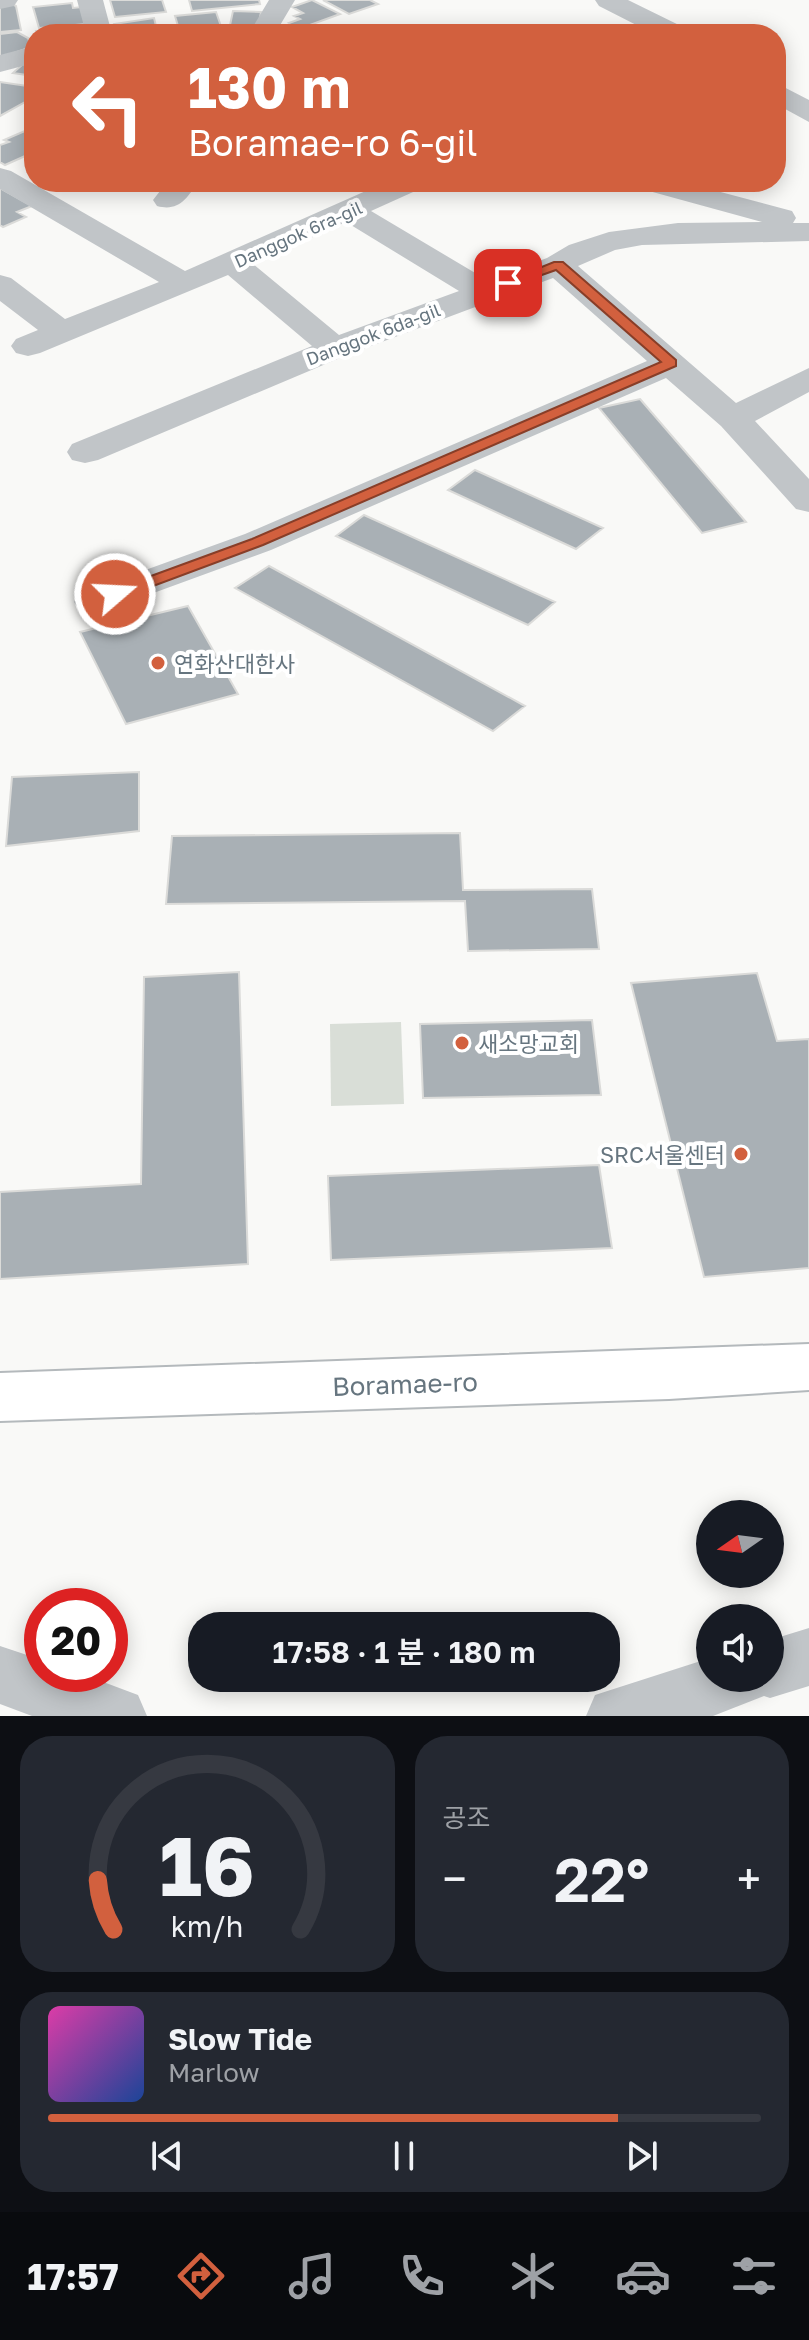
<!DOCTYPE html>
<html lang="ko">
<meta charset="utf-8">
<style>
:root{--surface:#171b24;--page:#242831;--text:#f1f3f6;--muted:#9ea1a6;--line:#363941;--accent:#d2603e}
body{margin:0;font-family:"Golos Text","Noto Sans KR",sans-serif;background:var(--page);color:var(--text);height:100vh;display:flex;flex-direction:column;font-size:30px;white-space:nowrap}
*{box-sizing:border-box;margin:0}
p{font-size:26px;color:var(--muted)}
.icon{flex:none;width:44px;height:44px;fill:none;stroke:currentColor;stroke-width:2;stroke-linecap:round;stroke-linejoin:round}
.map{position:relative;height:1716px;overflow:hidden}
.panel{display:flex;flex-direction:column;gap:20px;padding:20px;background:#0d0f14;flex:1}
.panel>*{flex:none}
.top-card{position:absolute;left:24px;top:24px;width:762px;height:168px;border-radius:32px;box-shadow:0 4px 20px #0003;background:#d2603e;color:#fff;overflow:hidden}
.needle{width:52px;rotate:256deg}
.buttons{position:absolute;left:696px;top:1500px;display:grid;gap:16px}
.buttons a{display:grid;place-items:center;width:88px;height:88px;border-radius:50%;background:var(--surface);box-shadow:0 4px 20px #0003;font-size:40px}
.speed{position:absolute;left:24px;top:1588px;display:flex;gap:16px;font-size:40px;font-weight:700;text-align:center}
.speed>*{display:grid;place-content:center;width:104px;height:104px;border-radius:50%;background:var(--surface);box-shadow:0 4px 20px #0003;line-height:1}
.speed .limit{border:12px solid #d22;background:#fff;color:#111}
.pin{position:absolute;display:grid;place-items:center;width:68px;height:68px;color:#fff;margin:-34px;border-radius:16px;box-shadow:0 4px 12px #0006}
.me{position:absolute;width:88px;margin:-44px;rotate:71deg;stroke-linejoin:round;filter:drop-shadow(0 0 6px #0008)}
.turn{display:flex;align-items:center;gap:28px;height:168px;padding:0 32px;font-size:36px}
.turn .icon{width:104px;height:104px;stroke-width:2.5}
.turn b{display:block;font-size:56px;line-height:68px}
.big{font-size:60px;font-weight:600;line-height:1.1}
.panel .widget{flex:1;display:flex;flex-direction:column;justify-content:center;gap:12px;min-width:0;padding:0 28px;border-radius:32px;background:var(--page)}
.panel .dial{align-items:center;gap:0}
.dial svg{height:208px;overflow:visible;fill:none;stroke:var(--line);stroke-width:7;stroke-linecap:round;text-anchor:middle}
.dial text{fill:var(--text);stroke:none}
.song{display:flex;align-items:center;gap:24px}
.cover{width:96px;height:96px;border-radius:12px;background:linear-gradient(135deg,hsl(320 70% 55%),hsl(220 70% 35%))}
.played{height:8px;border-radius:4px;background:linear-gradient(90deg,var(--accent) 80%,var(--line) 80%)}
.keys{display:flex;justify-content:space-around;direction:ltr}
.heat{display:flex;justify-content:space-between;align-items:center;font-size:44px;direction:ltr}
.panel .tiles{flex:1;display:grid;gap:20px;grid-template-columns:1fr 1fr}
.widget:last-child{grid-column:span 2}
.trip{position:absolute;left:188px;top:1612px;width:432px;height:80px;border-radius:32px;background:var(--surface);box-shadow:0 4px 20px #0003;font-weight:600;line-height:80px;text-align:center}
.tab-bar{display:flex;height:128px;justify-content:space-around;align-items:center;background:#090b0e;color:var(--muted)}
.tab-bar .icon{width:56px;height:56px}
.tab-bar .on{color:var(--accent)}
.tab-bar b{font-size:36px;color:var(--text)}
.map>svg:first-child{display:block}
</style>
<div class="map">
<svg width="809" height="1716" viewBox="0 0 809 1716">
<rect width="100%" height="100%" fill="#f9f9f7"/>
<!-- green -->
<path fill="#d9ded7" d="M401 1022 404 1104 331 1106 330 1024Z"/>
<!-- building -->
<path fill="#a9b0b5" stroke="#dbdbd9" stroke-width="2" d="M110 0H162L166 12 115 17Z
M189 0H259L260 4 192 11Z
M312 0 340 14 299 29 289 23 300 19 294 16 303 13 292 7Z
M323 0H370L378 4 349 14Z
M10 3 16 6 21 30 0 32V4Z
M72 3 73 8 82 7 87 24 39 28 33 7Z
M233 11 261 12 258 28 229 30Z
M216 12 223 32 172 34 170 27 178 26 175 16Z
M154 18 156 26 150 27 147 34H116L114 24Z
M84 26 86 34H37L36 31Z
M17 32 28 38 31 47 0 58V34Z
M23 64 34 66V76L13 73Z
M0 82 34 87 29 95 34 97 0 116Z
M34 127V152L5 165 0 162V145L9 142 4 140Z
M0 188 32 206 17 212 26 217 3 227 0 225Z
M640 399 746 522 702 533 599 408Z
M475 470 603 528 576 549 448 490Z
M364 515 555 602 528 625 336 536Z
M269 566 525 706 493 731 235 588Z
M188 606 238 694 126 724 80 632Z
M139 772V831L6 846 12 777Z
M460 833 463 890 592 889 599 949 468 951 465 901 166 904 172 836Z
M239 972 248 1264 0 1279V1192L141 1184 144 977Z
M757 973 777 1041 809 1039V1268L704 1277 631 983Z
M592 1020 601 1095 423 1098 420 1024Z
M599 1165 612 1248 331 1260 328 1176Z"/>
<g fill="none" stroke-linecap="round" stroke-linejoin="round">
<!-- major casing -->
<g stroke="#b4b9bc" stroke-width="4">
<path id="major" d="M809 1344V1390L669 1399 0 1421V1373Z"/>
</g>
<!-- minor -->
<path fill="#c1c5c8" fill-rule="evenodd" d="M0 0H18L14 6 0 9Z
M77 0H103L112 34H86Z
M269 0H295L279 27 286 34H253L251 30Z
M595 0H628L685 28 688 34H654L599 6Z
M34 46V63L0 72V55Z
M776 83 809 100V122L776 104Z
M0 168 11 171 185 271 386 182H426L422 188 371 211 487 280 547 258 569 245 609 232 678 223 762 222 638 188 634 182H683L792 211 796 218 793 223H809V241L642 245 615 250 578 266 736 403 809 368V392L755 421 809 479V512L796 509 721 426 666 378 271 550 107 610 93 614 79 610 74 602 79 594 245 534 647 361 553 278 347 355 98 460 85 463 72 460 67 452 72 444 312 346 228 275 40 353 28 356 16 353 11 346 16 339 38 330 0 301V275L11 278 65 319 159 282 0 189ZM346 222 459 291 339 335 253 264Z
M167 182H198C187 198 179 212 157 206L153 200Z
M809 1628V1686L770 1698 764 1696 713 1716H586L595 1695 710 1658V1678H770V1640Z
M0 1646 42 1660V1674H82L138 1695 147 1716H32L0 1704Z"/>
<!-- major -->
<use href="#major" fill="#fff" fill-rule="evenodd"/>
</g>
<!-- route -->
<path fill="#d2603e" stroke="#883e28" stroke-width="2" d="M554 262H563L676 360V366L263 545 121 598H110V591L252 539 661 362 556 270 508 287 502 283Z"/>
<!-- markers -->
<g fill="#d2603e" stroke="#fff" stroke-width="3">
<circle cx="158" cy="663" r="8"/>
<circle cx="462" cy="1043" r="8"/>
<circle cx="741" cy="1154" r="8"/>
</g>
<g text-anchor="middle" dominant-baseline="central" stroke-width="8" stroke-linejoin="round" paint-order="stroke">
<!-- far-street labels -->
<g font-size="18" fill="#66757f" stroke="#fff">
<text transform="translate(298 234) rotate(-24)">Danggok 6ra-gil</text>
<text transform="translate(373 334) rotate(-21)">Danggok 6da-gil</text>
</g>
<!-- poi labels -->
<g font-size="22" fill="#66757f" stroke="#fff" text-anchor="start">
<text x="174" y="663">연화산대한사</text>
<text x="478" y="1043">새소망교회</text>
<text x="725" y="1154" text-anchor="end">SRC서울센터</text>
</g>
<!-- near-street labels -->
<g font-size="26" fill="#66757f" stroke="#fff">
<text transform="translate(405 1384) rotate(-2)">Boramae-ro</text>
</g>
</g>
</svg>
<div class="buttons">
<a><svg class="needle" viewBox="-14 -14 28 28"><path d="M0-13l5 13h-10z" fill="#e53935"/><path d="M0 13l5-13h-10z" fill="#9ea1a6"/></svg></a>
<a><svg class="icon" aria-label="sound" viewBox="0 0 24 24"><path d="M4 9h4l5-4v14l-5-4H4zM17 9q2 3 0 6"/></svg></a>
</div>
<div class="speed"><div class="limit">20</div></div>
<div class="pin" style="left:508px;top:283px;background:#d93025"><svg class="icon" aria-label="arrive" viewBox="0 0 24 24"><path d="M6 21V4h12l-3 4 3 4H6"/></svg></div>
<svg class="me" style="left:115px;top:594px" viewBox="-20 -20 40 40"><circle r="17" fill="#d2603e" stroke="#fff" stroke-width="3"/><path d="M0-11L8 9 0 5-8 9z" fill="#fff"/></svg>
<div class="trip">17:58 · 1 분 · 180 m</div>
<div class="top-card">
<div class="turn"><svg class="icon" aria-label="left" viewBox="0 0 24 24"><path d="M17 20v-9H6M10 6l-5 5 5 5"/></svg><div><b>130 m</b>Boramae-ro 6-gil</div></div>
</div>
</div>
<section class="panel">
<div class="tiles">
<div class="widget dial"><svg viewBox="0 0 100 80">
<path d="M14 69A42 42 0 1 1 86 69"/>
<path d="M14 69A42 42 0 0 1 8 50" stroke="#d2603e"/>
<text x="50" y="56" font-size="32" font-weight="700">16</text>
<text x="50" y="72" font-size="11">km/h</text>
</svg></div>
<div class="widget"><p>공조</p>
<div class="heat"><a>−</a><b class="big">22°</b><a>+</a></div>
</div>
<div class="widget">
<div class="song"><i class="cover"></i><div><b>Slow Tide</b><p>Marlow</p></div></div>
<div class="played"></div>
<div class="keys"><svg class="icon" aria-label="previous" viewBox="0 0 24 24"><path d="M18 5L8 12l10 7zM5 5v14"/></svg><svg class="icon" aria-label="pause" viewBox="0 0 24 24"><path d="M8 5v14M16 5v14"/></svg><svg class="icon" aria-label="next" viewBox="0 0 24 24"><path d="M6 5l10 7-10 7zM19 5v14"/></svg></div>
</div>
</div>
</section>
<nav class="tab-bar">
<b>17:57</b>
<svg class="icon on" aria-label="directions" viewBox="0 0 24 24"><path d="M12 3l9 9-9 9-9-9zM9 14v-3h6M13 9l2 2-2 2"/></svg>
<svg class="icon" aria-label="music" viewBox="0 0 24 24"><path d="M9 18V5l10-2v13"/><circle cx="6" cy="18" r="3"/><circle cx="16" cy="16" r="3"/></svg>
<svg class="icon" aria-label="phone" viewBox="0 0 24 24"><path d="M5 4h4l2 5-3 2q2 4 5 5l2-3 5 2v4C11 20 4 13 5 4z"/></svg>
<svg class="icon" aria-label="climate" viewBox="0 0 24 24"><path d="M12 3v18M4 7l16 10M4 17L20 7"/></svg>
<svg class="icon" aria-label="car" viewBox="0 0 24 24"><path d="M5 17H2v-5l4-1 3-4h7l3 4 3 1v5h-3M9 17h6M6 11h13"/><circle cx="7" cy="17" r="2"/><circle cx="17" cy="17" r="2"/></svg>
<svg class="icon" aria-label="filters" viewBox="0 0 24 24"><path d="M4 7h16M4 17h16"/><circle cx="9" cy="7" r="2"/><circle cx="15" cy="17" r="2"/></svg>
</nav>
